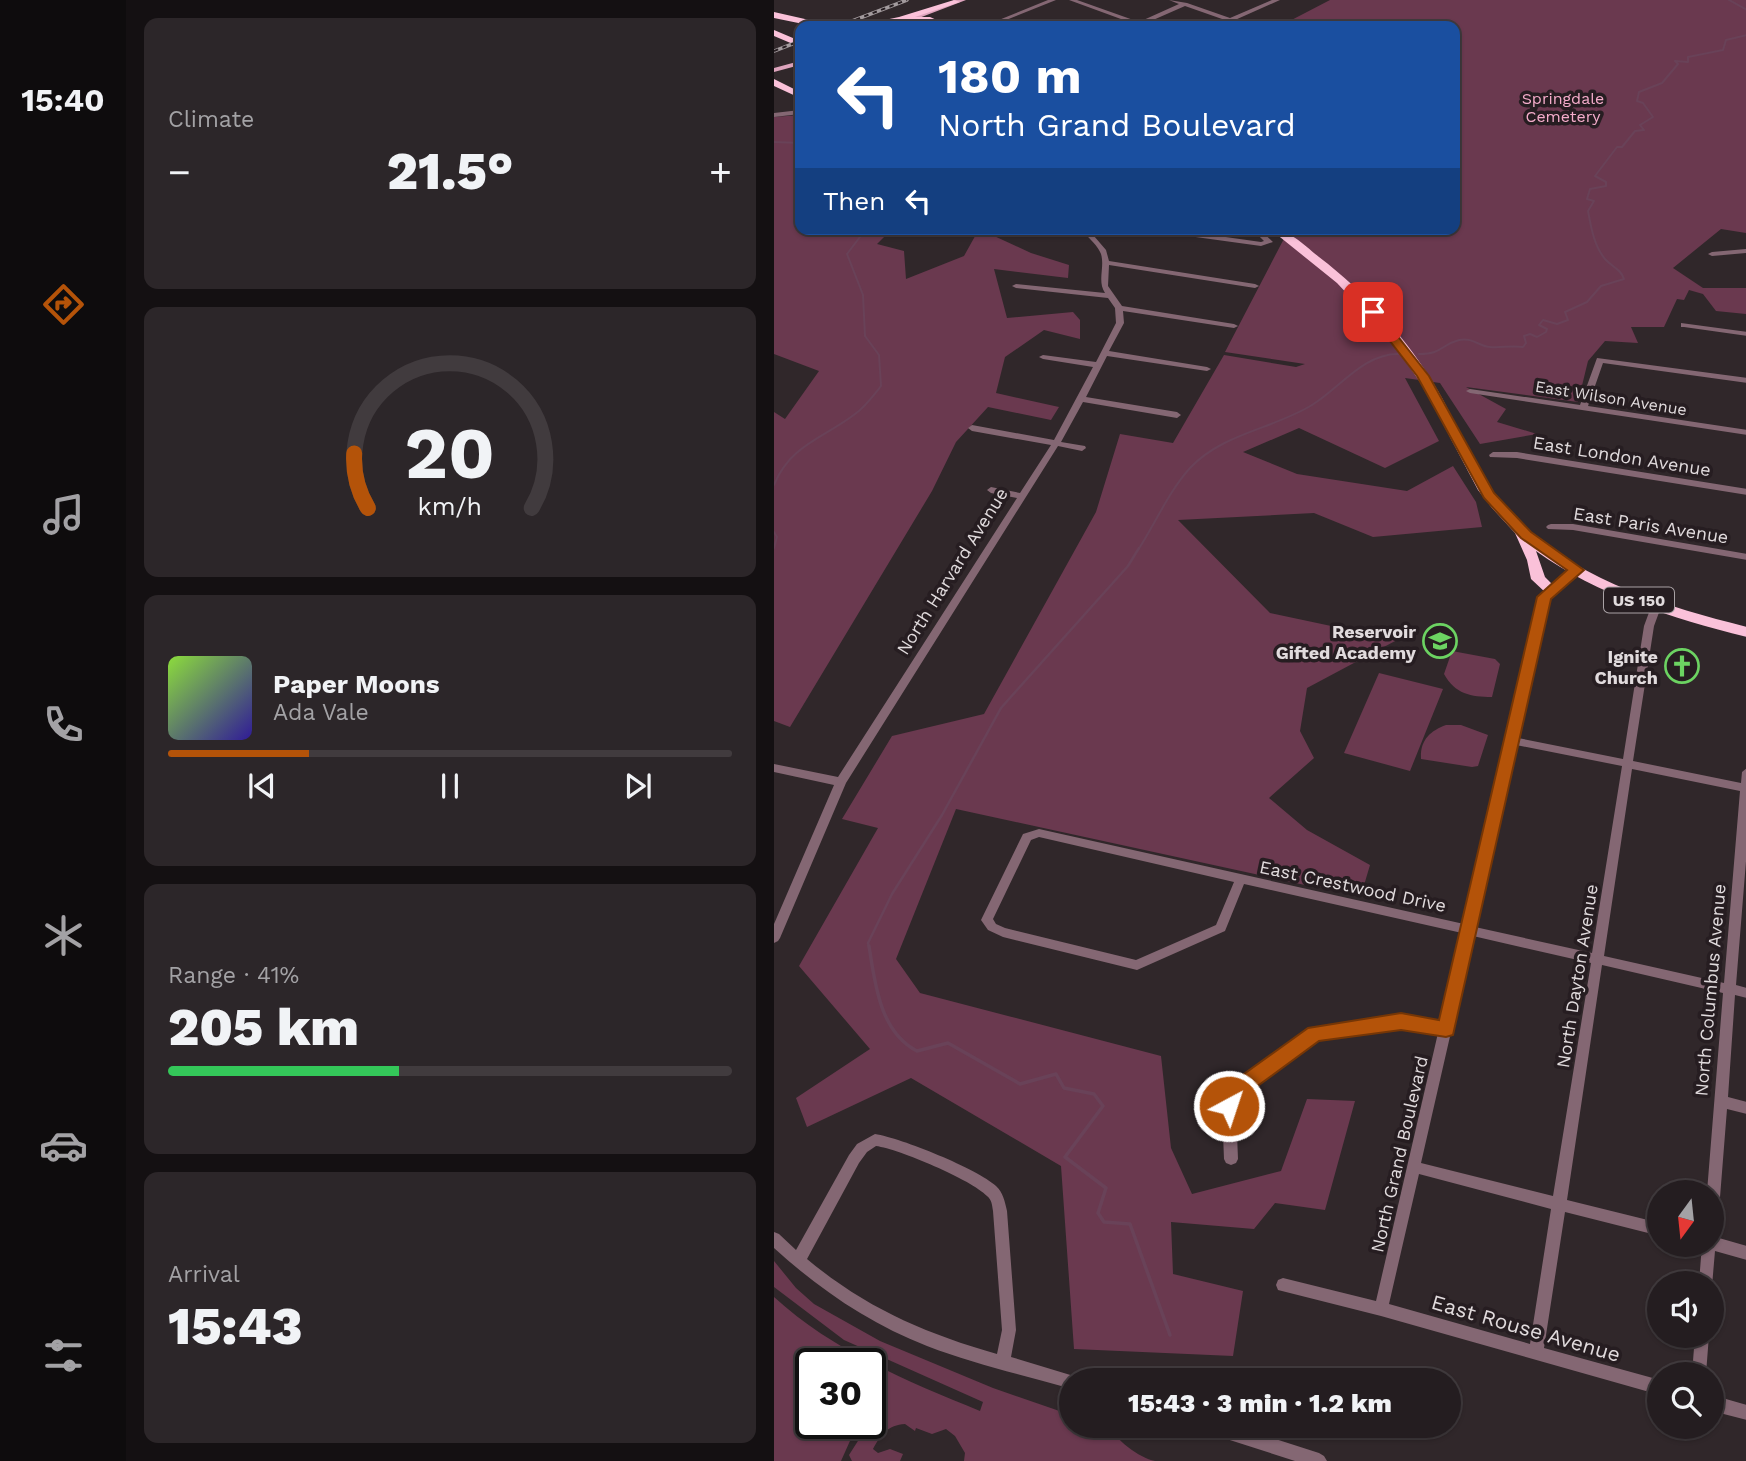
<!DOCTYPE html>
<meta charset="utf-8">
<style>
:root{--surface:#241d20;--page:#2c2629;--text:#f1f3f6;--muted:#a3a2a5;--line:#413b3e;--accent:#b45309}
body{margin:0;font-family:"Work Sans",sans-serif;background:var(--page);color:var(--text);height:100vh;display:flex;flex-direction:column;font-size:26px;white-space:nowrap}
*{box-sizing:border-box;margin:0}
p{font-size:23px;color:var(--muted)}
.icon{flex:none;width:38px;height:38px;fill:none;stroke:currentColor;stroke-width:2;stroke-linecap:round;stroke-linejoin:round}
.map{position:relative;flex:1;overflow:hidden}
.drawer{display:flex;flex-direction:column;gap:18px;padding:18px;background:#141012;width:648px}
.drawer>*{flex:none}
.guide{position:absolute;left:21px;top:21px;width:665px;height:214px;border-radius:14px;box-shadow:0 2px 5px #0004,0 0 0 2px var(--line);background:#1a4fa0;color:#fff;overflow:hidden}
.needle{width:46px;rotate:195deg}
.tools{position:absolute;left:873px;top:1180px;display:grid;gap:14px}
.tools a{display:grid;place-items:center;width:77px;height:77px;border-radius:50%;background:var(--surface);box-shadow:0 2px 5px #0004,0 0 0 2px var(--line);font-size:35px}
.speed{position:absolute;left:21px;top:1348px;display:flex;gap:14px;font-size:35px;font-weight:700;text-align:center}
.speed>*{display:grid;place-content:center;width:91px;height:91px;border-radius:50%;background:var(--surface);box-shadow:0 2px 5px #0004,0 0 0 2px var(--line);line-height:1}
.speed .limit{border:4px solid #111;border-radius:10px;background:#fff;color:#111}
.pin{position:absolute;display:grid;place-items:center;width:60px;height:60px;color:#fff;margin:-30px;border-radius:14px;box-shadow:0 4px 10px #0006}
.me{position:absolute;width:77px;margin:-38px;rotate:40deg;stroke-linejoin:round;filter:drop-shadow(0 0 5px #0008)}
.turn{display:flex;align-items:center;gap:24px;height:147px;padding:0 28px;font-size:32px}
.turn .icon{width:91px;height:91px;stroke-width:2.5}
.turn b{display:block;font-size:49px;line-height:60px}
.then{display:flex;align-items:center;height:66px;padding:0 28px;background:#0003;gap:14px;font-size:26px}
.big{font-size:52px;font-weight:800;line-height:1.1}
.drawer .card{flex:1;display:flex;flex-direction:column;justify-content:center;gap:10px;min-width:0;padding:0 24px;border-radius:14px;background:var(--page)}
.drawer .dial{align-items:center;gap:0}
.dial svg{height:182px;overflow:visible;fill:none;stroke:var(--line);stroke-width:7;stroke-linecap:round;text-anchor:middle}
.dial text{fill:var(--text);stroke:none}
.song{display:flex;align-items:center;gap:21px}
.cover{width:84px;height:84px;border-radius:10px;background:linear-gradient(135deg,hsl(90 70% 55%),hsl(250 70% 35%))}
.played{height:7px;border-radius:4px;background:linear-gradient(90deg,var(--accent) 25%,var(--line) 25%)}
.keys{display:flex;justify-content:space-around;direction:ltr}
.heat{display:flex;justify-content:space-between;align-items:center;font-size:38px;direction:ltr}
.charge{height:10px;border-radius:5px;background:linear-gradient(90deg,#34c759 41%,var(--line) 0)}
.trip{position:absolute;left:285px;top:1368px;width:402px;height:70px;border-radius:35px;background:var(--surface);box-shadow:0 2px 5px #0004,0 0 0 2px var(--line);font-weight:800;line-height:70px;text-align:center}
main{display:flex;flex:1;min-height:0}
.menu{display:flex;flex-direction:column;width:126px;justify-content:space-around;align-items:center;background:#0e0c0d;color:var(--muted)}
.menu .icon{width:49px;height:49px}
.menu .selected{color:var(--accent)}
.menu b{font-size:32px;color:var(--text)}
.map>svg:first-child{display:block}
</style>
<main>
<nav class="menu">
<b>15:40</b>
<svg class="icon selected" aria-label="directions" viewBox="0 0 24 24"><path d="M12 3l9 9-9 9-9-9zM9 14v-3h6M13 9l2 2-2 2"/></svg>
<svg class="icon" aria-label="music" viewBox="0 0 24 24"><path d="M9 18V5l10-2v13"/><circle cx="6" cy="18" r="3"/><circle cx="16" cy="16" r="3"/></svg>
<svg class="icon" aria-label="phone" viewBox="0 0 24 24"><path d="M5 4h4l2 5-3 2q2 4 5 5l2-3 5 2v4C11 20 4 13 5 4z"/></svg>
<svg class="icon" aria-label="climate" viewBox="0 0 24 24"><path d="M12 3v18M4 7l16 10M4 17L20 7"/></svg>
<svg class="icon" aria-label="car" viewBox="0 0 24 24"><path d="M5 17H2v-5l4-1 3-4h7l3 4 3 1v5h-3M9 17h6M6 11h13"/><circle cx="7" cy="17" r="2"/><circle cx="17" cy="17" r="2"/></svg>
<svg class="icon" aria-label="filters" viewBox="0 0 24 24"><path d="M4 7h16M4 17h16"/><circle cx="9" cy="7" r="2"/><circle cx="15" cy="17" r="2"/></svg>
</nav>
<section class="drawer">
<div class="card"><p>Climate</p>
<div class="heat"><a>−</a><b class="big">21.5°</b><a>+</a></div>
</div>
<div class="card dial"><svg viewBox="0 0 100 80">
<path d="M14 69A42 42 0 1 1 86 69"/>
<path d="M14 69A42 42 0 0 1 8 45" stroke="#b45309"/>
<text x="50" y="56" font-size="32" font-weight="700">20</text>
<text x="50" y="72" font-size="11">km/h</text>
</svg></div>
<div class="card">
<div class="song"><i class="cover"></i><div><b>Paper Moons</b><p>Ada Vale</p></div></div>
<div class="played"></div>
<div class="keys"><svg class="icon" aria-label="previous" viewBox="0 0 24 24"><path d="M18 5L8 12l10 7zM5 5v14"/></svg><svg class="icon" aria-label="pause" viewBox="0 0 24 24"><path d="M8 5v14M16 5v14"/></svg><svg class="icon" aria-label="next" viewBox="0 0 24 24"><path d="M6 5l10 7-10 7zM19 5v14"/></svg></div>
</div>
<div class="card"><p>Range · 41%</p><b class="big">205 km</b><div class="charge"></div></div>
<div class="card"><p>Arrival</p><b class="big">15:43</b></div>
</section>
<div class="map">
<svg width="973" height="1461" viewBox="0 0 973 1461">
<rect width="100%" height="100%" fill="#30272a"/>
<!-- green -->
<path fill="#6a394f" d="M556 0H972V233L947 229 899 268 929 288H972V314L942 311 929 294 915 290 910 300 903 299 890 327H857L864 343 831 341 814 361 804 402 692 387 732 409 723 422 763 434 706 444 666 383 631 378 665 441 611 468 525 428 469 452 523 474 633 491 679 466 702 502 708 527 599 537 540 513 404 520 496 613 623 640 533 688 526 731 540 758 495 798 533 830 596 865 588 892 531 885 182 809 122 959 146 993 387 1056 397 1148 418 1194 507 1171 533 1099 581 1101 551 1210 501 1203 480 1229 397 1222 399 1274 469 1291 459 1356 300 1349 287 1166 137 1078 33 1127 22 1098 96 1049 25 966 104 828 68 819 118 736 210 714 322 512 346 434 399 443 450 355 522 367 531 364 451 352 515 229H681V26H506Z
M26 115V229H118L103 244 130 251 132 279 190 256 205 229 257 253 295 265 294 278 220 269 233 318 299 312 306 320V339L270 330 231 357 222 393 285 407 277 420 214 407 182 442 158 491 16 727 0 721V412L11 419 45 371 0 354V117Z
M678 651 721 659 726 664 718 697C697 697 681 694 670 674Z
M605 673 669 689 636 771 570 753Z
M672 725H687L714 735 704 766 698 767 647 759C646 740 656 731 672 725Z
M0 1261 22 1288 40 1304 106 1341 219 1388 297 1415 298 1426H335C341 1439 365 1458 381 1461H190L191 1453 181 1436 172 1429 158 1434 142 1428 141 1431 131 1424C114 1425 107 1434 99 1449L104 1453 116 1449 129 1454 126 1461H78L75 1455 89 1433V1423H96V1363H37V1423H84L67 1461H0V1297C59 1351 133 1381 206 1411L209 1402 70 1340 0 1287Z"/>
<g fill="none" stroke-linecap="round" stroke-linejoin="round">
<!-- stream-far2 -->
<path stroke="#694258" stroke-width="2" d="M955 0 973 10
M0 142 26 143
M645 354C669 354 666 345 685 340 699 337 706 347 716 347 728 348 737 345 749 347L752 343 750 336 756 334 763 337 772 332 773 329 765 325 769 320 783 324 794 320 791 312 813 302 827 286 850 279C847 269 838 267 831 259 820 246 817 227 814 211L820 201 813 199 816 189 832 186V182L821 176 843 147H848L861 131 870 130 866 125 879 117 869 103 863 101 865 92 888 83 904 64 901 61 914 62V57L949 50 952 40 973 35
M0 485C16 445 50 438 81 414 91 407 99 396 107 386L105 355 91 336 89 295 73 254 92 229
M0 532 3 537 0 548
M364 550C381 524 395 491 416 468 449 433 499 429 538 405 566 388 589 354 624 354"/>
<!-- stream-far1 -->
<path stroke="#694258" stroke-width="2.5" d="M95 948 94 943 118 894 168 815 227 708 354 566 365 548"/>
<!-- stream -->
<path stroke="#694258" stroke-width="3.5" d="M95 946C101 984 106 1032 143 1051L174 1043 246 1084 282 1074 290 1088 320 1094 329 1106 291 1157 332 1188 324 1213 330 1222 356 1224 396 1335"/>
<!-- minor -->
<path fill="#846773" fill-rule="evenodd" d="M274 0H282L217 26H210Z
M295 0H303L365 22 405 4 395 0 413 3 456 18 498 0H506L461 20 476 26H468L411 6 370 24 374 26H366Z
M317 19 319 20V22L309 26H301Z
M26 110V114L0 117V113Z
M285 229H314L332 250 335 261 481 284 485 286 481 288 335 265 334 286 348 306 460 324 464 326 460 328 349 311 350 323 335 351 433 367 437 369 433 371 333 356 312 397 403 412 407 415 403 418 309 402 287 442 311 446 312 448 308 451 284 446 72 783 6 938 4 941 0 943V924L60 785 0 772V764L64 777 243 498 217 493 213 490 217 487 246 493 277 445 198 431 194 428 198 425 280 440 319 367 269 359 265 357 269 355 322 362 342 323 341 308 334 298 242 288 238 286 242 284 331 293C323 281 331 268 327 254 324 246 315 238 309 232L288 231Z
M375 229H395L487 242 490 241 478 229H485L499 242 487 246 378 231Z
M973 249V253L938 256 934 254 938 252Z
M907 323 973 332V336L910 327H907Z
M823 358 973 378V383L829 363 814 406 973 430V435L696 393 692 391 696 389 806 405Z
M719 452H743L973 489V495L743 458 716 457 715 455Z
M777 524H799L973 554V560L799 530 774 529 772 527 774 525Z
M802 567 805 568 807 570 805 572 776 598 744 738 849 759 870 626 877 607 882 604 887 607 880 626 859 761 967 783 968 772 973 768V849L962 985 973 988V998L961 995 954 1097 973 1102V1114L953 1109 945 1210 943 1215 938 1216V1192H933L949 993 828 965 793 1200 886 1223V1236L791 1212 770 1348 886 1380V1395L607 1316 504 1290 502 1285 504 1280 509 1278 602 1301 664 1033 627 1026 543 1039 527 1047 465 1098 462 1109 464 1159 462 1163 457 1165 452 1163 450 1159 448 1109 454 1091 519 1039 541 1029 627 1016 667 1023 688 933 470 884 451 931 363 970 229 937 214 930 207 920 249 834 265 829 690 924 766 597 799 568ZM742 745 848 766 818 953 701 927ZM858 769 966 791 950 983 830 956ZM265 837 460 882 442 925 362 960 231 928 222 924 219 919 257 840ZM699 936 817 963 779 1196 647 1163ZM645 1174 777 1209 756 1344 615 1304Z
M101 1134C127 1138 204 1169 222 1186 229 1192 231 1202 233 1211L242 1330 237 1357 303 1377 305 1381H298V1389C249 1375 200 1364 153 1346 96 1324 45 1289 0 1248V1232L5 1234 22 1250 75 1155 83 1144ZM102 1146C125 1149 198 1180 213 1196 218 1200 218 1205 219 1211L228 1330 223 1354C150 1333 92 1308 33 1259L85 1163 93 1152Z
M938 1236 973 1246V1260L941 1251 938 1286V1283H925L928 1244H938Z
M921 1335H935L932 1374H918Z
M938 1395 973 1405V1420L938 1411Z
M430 1426H461L545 1453 550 1456 553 1461H521L437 1434 432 1431Z"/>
<!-- major -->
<path fill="#dea4bd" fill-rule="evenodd" d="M181 0H192L124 26H114Z
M26 61V65L0 72V68Z"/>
<!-- highway -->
<path fill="#fac1d9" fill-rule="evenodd" d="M180 0 186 2 141 17H156L176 26C168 26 137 22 133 20L99 26H82L125 17Z
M0 12 53 24 54 26H39L0 18Z
M0 30 26 41V47L0 36Z
M0 79 26 92V98L0 86Z
M496 229C515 229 530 245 545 257 592 293 634 339 664 391 688 433 705 483 740 518 803 580 889 606 973 627V637C898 618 825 596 762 551L771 577 784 590 777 595 772 593 757 579 753 560 741 533 718 508 704 490 650 388 620 344 563 283Z"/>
<!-- rail casing -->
<g stroke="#a29a9d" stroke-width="3.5">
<path id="rail" d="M65 26 133 0
M0 51 26 41"/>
</g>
<!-- rail -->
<use href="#rail" stroke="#261d21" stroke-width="2" stroke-dasharray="4.5" stroke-linecap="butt"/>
</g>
<!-- route -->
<path fill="#b45309" stroke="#753606" stroke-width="2" d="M595 310H603L655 376 720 493 757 532 810 570 777 599 679 1035 672 1037 627 1030 545 1041 470 1096 462 1112 455 1114 448 1112 445 1106 456 1084 534 1028 627 1013 665 1020 763 597 793 570 747 538 710 498 643 376 595 314Z"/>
<!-- icons -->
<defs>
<g id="school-ring" transform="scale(1.75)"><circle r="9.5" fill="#261d21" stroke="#6cd362" stroke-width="1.5"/><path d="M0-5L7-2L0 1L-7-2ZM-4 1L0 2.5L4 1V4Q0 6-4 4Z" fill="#6cd362"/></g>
<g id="church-ring" transform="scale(1.75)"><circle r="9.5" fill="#261d21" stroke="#6cd362" stroke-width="1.5"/><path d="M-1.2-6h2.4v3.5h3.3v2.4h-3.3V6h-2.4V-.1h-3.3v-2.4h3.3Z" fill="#6cd362"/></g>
</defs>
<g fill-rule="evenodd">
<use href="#school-ring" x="666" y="641"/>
<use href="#church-ring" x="908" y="666"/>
</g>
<g text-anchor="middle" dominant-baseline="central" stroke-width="7" stroke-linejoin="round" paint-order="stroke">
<!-- far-park labels -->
<g font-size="16" fill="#f5accb" stroke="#261d21">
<text x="789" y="98">Springdale<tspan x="789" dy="18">Cemetery</tspan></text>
</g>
<!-- far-street labels -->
<g font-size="16" fill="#e1dbdd" stroke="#261d21">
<text transform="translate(837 398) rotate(9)">East Wilson Avenue</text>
</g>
<!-- shield labels -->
<rect fill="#261d21" stroke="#a9a2a5" stroke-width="2" x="830" y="587.5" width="70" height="25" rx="5"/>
<g font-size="16" font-weight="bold" fill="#e1dbdd">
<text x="865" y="600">US 150</text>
</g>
<!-- street labels -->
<g font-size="18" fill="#e1dbdd" stroke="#261d21">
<text transform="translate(848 456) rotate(9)">East London Avenue</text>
<text transform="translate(877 525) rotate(9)">East Paris Avenue</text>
<text transform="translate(178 571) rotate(-58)">North Harvard Avenue</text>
<text transform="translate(579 886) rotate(12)">East Crestwood Drive</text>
<text transform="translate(803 976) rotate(-81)">North Dayton Avenue</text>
<text transform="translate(936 990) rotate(-85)">North Columbus Avenue</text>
<text transform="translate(625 1154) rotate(-77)">North Grand Boulevard</text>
</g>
<!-- poi labels -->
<g font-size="18" font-weight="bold" fill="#e1dbdd" stroke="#261d21" text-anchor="end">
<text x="642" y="631">Reservoir<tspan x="642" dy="21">Gifted Academy</tspan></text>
<text x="884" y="656">Ignite<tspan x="884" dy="21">Church</tspan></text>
</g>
<!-- near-street labels -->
<g font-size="21" fill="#e1dbdd" stroke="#261d21">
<text transform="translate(752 1328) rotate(16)">East Rouse Avenue</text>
</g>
</g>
</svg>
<div class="tools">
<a><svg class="needle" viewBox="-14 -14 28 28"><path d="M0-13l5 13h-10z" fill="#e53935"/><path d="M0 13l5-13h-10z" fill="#a3a2a5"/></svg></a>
<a><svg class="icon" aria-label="sound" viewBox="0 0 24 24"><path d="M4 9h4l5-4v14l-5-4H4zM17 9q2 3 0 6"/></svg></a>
<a><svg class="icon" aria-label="search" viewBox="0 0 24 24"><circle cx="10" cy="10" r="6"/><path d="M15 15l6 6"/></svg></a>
</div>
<div class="speed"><div class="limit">30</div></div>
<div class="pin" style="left:599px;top:312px;background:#d93025"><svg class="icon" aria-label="arrive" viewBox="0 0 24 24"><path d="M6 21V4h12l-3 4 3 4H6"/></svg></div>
<svg class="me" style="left:455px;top:1106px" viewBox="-20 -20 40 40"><circle r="17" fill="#b45309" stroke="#fff" stroke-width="3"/><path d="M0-11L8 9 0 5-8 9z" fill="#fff"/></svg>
<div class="trip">15:43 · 3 min · 1.2 km</div>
<div class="guide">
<div class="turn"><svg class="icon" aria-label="left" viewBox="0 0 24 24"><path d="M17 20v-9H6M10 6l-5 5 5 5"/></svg><div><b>180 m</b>North Grand Boulevard</div></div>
<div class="then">Then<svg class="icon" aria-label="left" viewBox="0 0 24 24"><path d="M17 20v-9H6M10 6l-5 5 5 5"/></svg></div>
</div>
</div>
</main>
